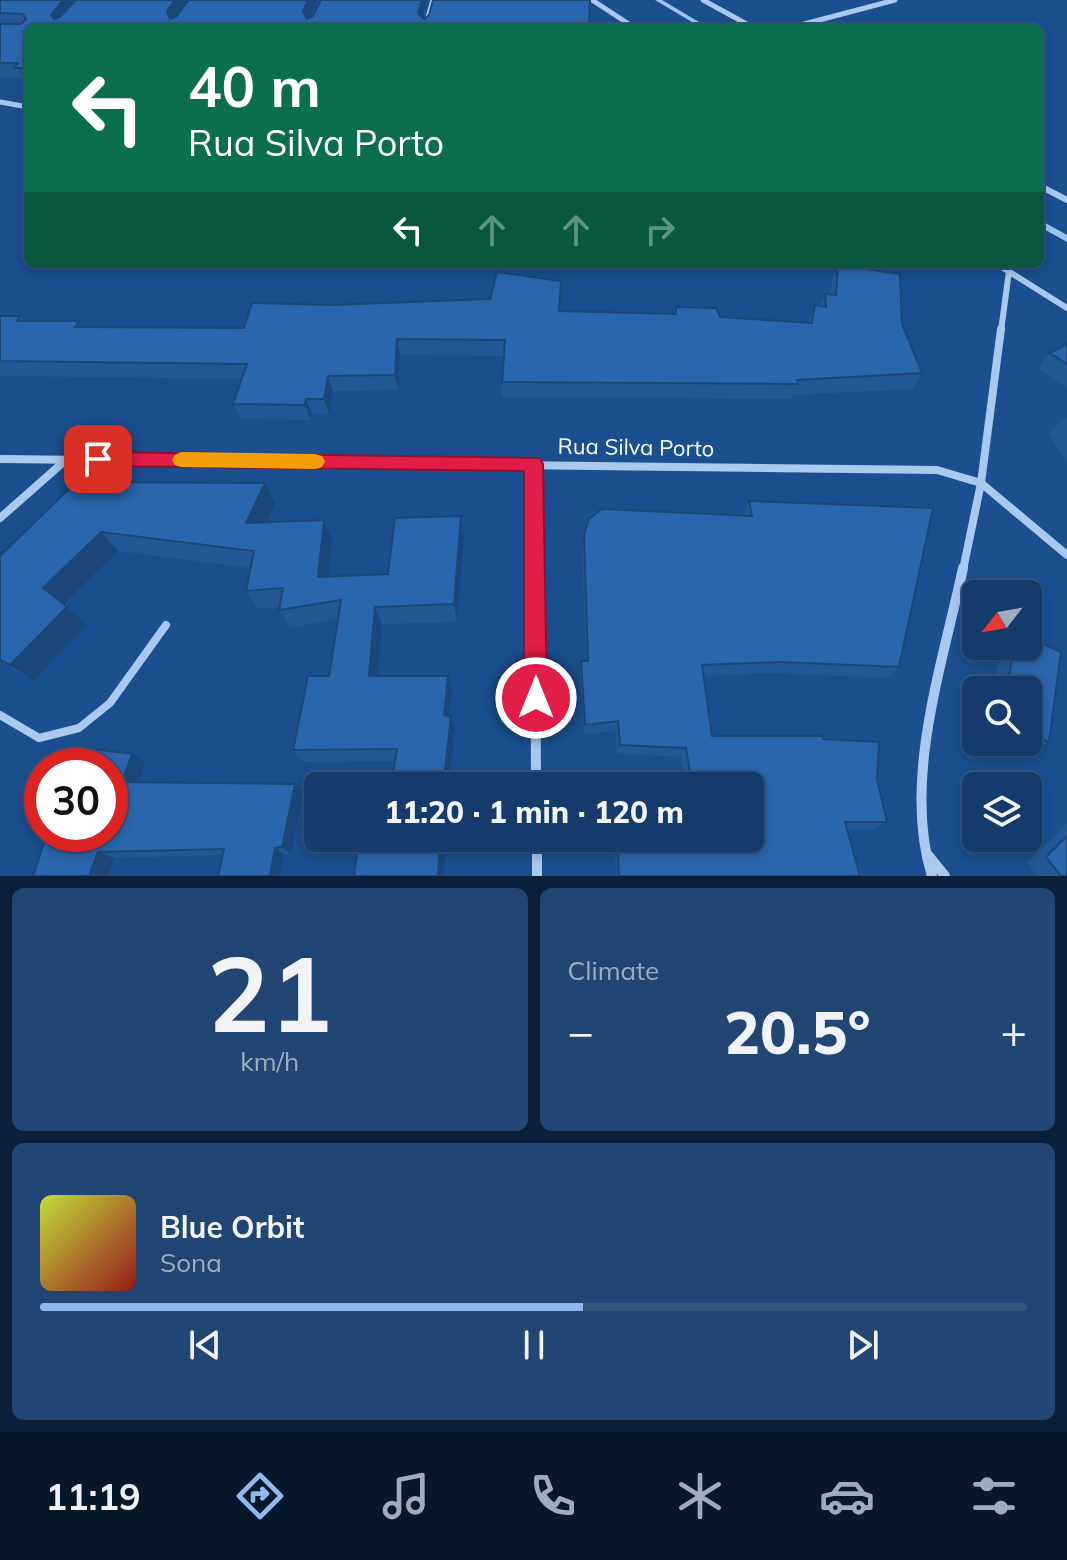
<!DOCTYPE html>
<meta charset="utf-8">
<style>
:root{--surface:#143b6b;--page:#214673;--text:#f1f3f6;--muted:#9dadc1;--line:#33557e;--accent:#90b9f0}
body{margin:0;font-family:Mulish,sans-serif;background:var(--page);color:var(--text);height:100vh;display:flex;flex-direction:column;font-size:30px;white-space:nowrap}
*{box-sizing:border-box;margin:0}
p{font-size:26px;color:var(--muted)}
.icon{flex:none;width:44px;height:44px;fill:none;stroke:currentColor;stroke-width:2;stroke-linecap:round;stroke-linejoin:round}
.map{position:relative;height:876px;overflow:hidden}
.panel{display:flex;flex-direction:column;gap:12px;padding:12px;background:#0b203b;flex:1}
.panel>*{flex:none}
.hud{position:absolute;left:24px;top:24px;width:1020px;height:244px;border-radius:12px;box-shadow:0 4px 12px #0003,0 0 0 2px var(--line);background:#0b6e4f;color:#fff;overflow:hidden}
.needle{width:52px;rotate:239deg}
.buttons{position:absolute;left:962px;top:580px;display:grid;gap:16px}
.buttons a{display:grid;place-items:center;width:80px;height:80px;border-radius:12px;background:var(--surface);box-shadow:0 4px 12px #0003,0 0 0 2px var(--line);font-size:40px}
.speed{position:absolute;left:24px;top:748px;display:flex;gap:16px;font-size:40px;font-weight:700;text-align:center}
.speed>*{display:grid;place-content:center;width:104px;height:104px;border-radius:50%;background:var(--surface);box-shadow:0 4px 12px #0003,0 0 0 2px var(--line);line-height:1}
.speed .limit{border:12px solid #d22;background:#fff;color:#111}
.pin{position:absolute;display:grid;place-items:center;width:68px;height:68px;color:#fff;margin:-34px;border-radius:16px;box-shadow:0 4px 12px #0006}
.me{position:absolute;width:88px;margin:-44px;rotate:0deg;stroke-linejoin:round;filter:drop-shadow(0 0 6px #0008)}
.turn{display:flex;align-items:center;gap:28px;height:168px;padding:0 32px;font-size:36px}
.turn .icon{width:104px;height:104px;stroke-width:2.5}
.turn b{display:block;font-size:56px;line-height:68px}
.lanes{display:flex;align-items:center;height:76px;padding:0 32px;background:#0003;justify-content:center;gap:40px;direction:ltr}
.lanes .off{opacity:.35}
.big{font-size:60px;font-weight:800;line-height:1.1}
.panel .widget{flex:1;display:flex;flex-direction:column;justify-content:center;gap:12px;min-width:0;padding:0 28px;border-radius:12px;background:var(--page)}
.panel .dial{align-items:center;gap:0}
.dial b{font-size:104px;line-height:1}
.song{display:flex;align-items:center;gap:24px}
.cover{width:96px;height:96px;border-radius:12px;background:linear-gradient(135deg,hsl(70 70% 55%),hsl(0 70% 35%))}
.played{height:8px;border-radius:4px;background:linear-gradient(90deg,var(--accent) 55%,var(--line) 55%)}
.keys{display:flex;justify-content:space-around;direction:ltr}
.heat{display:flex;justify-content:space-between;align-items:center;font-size:44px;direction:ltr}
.panel .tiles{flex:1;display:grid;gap:12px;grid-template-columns:1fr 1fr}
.widget:last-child{grid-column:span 2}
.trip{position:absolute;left:304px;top:772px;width:460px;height:80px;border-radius:12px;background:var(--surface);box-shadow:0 4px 12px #0003,0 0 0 2px var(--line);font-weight:800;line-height:80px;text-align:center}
.tabs{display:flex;height:128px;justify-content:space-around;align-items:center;background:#08182b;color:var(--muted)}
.tabs .icon{width:56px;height:56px}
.tabs .selected{color:var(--accent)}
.tabs b{font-size:36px;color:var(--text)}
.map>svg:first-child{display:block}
</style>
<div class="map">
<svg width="1067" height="876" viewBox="0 0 1067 876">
<rect width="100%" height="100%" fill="#1b4f8f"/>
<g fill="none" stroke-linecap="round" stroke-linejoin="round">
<!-- stream -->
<path fill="#9cc4f0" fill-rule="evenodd" d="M655 0H662L709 28H702Z
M1040 220 1067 235V242L1040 227Z"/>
<!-- lane -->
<path stroke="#a9c9ee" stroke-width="8" d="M0 715 39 738 79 728 110 703 166 625"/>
<!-- street-far3 -->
<path stroke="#a9c9ee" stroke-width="5" d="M592 0 635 28
M703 0 754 28
M425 28 433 0
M789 28 895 0
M0 102 28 107"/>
<!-- street-far2 -->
<path stroke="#a9c9ee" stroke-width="6" d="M1040 186 1067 200
M936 264 1001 267
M997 264 1067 308
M1001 331 1009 271"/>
<!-- street-far1 -->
<path stroke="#a9c9ee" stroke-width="8" d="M0 459 937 470 981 483 1067 555
M534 464 535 570
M0 518 67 459
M963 570 981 483 1001 329"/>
<!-- street -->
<path stroke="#a9c9ee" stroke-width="10" d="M535 568 536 786
M537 838V876
M928 855 945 876
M932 876C902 781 943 663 963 568"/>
</g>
<!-- wall -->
<path fill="#245895" d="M0 0H318L310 18 422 17 424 19 589 28H28V83H22L20 78H0Z
M838 265 902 324 922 373 913 389 793 395 791 399 502 397V382L504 356 400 355 398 390 333 391 329 414H312L310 420 241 419 233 404 242 379 0 376V316H20L24 321 83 327 244 328 560 311 674 314 676 307 720 317 808 323 815 305 820 306 825 294 830 295 832 281Z
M1067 344V388L1038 369 1050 353Z
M1063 418H1067V464L1049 433Z
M76 482 275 503 266 523 324 520 332 540 329 576 388 574 464 536 457 622 382 624 378 676 452 691 450 716 455 730 449 786H391L395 761 305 762 293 750 329 676 338 619 290 628 279 610V607L258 609 246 591 250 568 118 551 65 605 87 624 33 681 0 662V556Z
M749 501 899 667 888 678 772 673 704 676 712 736 823 739 877 779 887 822 874 829H847L860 876H616L614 838H750V786H685L681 757 617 754 615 731 584 734 580 672 581 661H586L582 549 584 535 743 516Z
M1001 646H1028L1049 742 1031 751 1013 742H1028V690H994Z
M145 763 139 782 295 784 303 792 291 854H284L281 876H218L222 855 114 858 33 876Z
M1067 823V876H1038L1027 863Z"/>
<!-- shaded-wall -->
<path fill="#1d4779" d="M63 0H81L58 28 51 15Z
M175 0H190L173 25 167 11Z
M308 0H318L306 26 303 11Z
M422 0H427L420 27 418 13Z
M397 339 400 355 398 390 395 375Z
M328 376 333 391 329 414 324 399Z
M306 399 312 414 310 420 305 405Z
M265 483 275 503 257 543 246 523Z
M461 516 464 536 457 622 454 604Z
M324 520 332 540 327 595 318 577Z
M101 532 118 551 63 606 43 588Z
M67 607 87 624 33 681 10 665Z
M375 607 382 624 377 691 369 676Z
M448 676 452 691 448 729 444 715Z
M451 717 455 730 449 786H443Z
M132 754 145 763 136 790 122 782Z
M295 784 303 792 291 854 282 847Z
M440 838H446L444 876H438Z
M275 848 284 854 281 876H270Z
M98 852 114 858 108 876H89Z"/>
<!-- building -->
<path fill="#2a66ad" stroke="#1d4779" stroke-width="2" d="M0 0H63L51 15 54 19 60 17 76 0H175L167 11 170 19 176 17 189 0H308L303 11 307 19 313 16 321 0H422L418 13 424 19 429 15 433 0H590L589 28H28V68H14L18 63H0V24H21L26 19 23 14 0 13Z
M838 265 900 274 902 324 922 373 797 380 798 384 502 382 505 340 397 339 395 375 328 376 324 399H306L305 405 233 404 247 364 0 361V316H20L17 321H79L75 327 244 328 252 303 331 305 490 299 497 272 561 281 559 311 676 314V307L716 308 720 317 812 323 815 305 826 307 825 294 836 295Z
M1067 344V364L1050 353Z
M76 482 265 483 246 523 324 520 318 577 388 574 395 518 461 516 454 604 375 607 369 676H448L444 715 451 717 443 786H391L397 749 293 750 308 676H329L341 600 279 610 283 588 246 591 254 551 101 532 43 588 67 607 10 665 0 660V556Z
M749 501 933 508 899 667 780 662 702 665 712 736H822L823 739 879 742 877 779 887 822H845L860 876H619L617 838H750V786H692L686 748 620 745 618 721 585 725 581 661H588L584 535 589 519 602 509 752 516Z
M1028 637 1061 652 1049 742 1028 732V690H1007L1014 646H1028Z
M78 747 132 754 122 782 295 784 282 847 275 848 270 876H218L224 849 98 852 89 876H33L47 834H110V766H71Z
M1067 836V876H1061L1046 857Z
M359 838H440L438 876H354Z"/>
<!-- route -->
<path fill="#e11d48" stroke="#92132f" stroke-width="2" d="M98 452 540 458 543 464 547 698 544 706 536 710 527 706 524 698V471L98 466 91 464 89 459 91 454Z"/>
<!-- slow -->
<path fill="#f59e0b" d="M181 452 315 454 322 456 325 461 322 467 315 469 181 467 175 465 172 460 175 455Z"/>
<g text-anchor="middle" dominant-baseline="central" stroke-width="8" stroke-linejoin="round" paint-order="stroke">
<!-- street labels -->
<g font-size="22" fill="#fff" stroke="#1b4f8f">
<text transform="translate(636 447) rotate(1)">Rua Silva Porto</text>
</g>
</g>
</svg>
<div class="buttons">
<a><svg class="needle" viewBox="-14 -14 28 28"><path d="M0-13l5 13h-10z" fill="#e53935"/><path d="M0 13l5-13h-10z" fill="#9dadc1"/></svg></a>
<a><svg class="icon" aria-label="search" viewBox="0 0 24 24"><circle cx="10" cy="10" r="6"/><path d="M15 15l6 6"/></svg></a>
<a><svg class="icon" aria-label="layers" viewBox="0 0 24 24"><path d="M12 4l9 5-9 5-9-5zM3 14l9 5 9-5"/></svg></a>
</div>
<div class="speed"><div class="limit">30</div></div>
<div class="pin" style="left:98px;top:459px;background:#d93025"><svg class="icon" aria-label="arrive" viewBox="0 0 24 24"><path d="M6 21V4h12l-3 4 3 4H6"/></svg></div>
<svg class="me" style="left:536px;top:698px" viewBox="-20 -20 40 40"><circle r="17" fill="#e11d48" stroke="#fff" stroke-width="3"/><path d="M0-11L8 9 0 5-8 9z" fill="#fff"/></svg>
<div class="trip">11:20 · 1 min · 120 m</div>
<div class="hud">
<div class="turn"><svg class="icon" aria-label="left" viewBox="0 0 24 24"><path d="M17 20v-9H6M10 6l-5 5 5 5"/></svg><div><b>40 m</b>Rua Silva Porto</div></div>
<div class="lanes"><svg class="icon" aria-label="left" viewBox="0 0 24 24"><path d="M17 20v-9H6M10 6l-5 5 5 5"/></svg><svg class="icon off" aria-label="ahead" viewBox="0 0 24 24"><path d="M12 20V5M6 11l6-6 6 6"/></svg><svg class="icon off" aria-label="ahead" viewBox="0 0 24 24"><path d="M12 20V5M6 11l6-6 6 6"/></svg><svg class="icon off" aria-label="right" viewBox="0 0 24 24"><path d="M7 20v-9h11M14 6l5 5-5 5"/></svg></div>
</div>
</div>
<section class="panel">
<div class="tiles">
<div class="widget dial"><b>21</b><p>km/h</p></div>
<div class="widget"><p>Climate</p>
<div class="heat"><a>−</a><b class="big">20.5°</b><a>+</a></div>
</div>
<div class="widget">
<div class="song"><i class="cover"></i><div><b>Blue Orbit</b><p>Sona</p></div></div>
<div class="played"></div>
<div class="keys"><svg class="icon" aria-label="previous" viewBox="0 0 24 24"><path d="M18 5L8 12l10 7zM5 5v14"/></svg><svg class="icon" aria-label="pause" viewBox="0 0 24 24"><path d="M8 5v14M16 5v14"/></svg><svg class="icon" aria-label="next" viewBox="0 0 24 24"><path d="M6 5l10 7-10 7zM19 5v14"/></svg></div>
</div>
</div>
</section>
<nav class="tabs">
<b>11:19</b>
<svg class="icon selected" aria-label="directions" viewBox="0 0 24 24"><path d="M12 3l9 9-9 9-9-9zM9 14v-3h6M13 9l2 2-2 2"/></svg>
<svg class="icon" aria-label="music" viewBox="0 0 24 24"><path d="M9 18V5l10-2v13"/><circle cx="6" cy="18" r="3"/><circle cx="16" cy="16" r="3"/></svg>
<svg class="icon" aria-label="phone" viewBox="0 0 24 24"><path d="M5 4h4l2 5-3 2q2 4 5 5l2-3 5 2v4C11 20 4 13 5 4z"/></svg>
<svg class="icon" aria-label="climate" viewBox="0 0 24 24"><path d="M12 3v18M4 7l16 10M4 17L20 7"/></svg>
<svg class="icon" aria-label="car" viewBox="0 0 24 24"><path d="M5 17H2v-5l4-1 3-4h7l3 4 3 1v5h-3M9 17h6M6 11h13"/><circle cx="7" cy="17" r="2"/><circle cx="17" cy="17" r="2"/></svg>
<svg class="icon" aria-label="filters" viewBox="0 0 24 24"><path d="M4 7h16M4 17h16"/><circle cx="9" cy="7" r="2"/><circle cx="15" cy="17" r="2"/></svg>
</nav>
